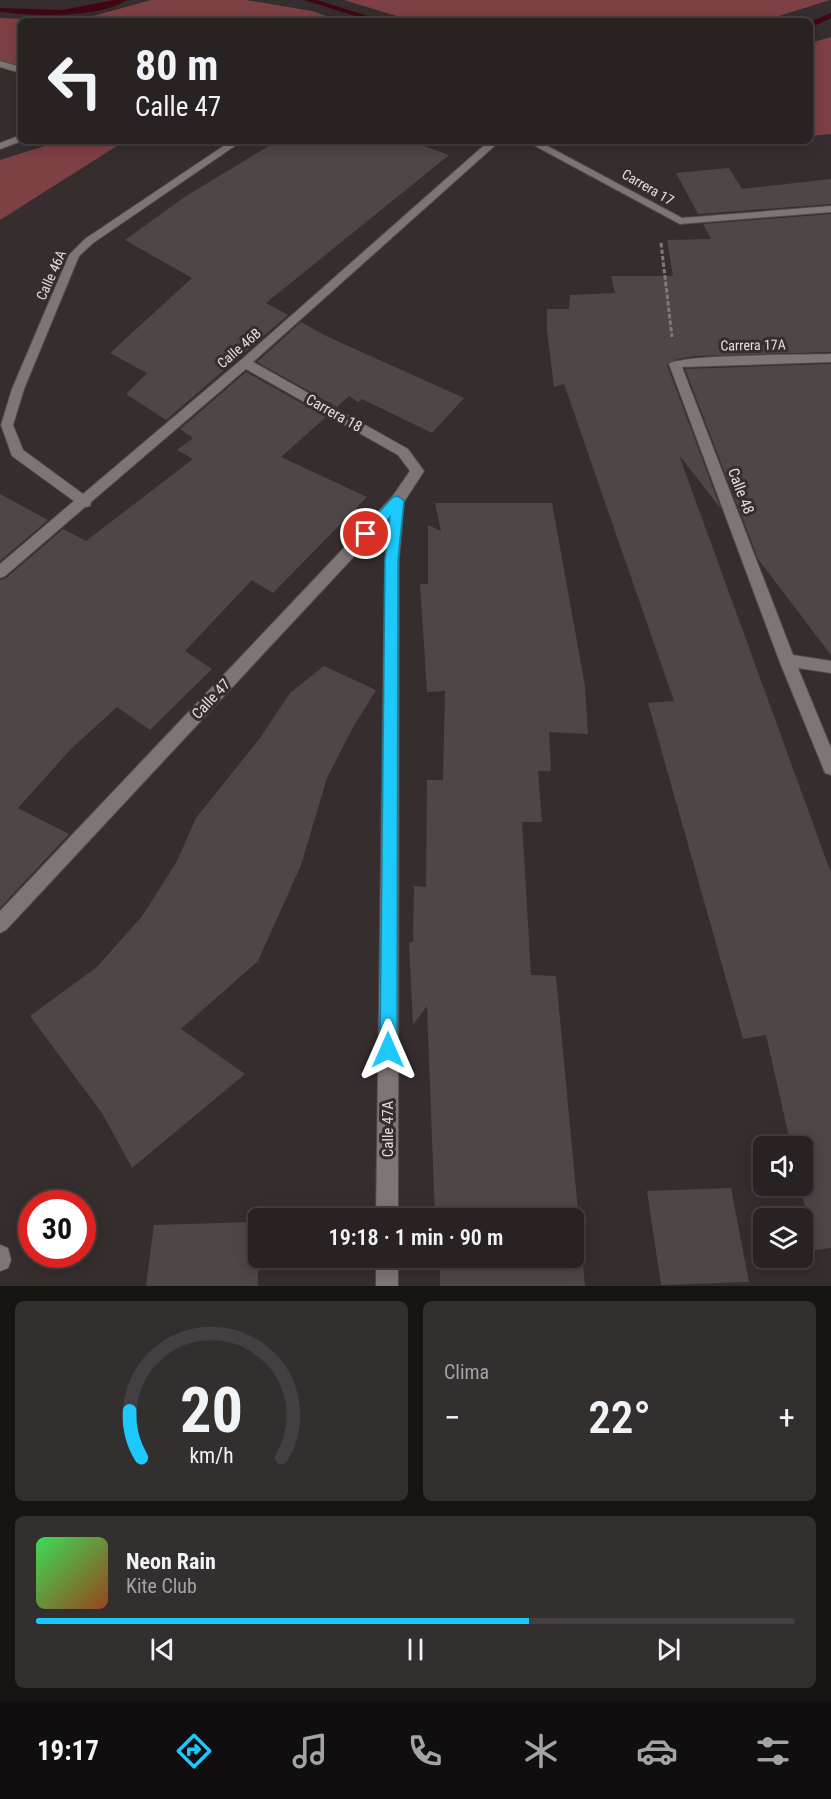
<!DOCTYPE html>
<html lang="es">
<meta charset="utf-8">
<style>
:root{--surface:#282222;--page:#342f2f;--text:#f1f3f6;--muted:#a5a4a5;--line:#443f40;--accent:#1dc9fc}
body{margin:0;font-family:"Roboto Condensed",sans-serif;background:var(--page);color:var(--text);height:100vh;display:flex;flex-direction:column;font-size:22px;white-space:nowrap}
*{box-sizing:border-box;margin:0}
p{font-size:20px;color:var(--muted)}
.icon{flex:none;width:33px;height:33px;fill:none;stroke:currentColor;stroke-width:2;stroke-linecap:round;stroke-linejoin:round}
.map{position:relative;height:1286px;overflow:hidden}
.drawer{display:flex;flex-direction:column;gap:15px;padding:15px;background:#161313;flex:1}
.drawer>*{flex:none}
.banner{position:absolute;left:18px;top:18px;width:795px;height:126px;border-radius:9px;box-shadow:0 3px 15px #0003,0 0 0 2px var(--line);background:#282222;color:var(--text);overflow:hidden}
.buttons{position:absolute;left:753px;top:1136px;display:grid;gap:12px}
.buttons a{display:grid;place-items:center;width:60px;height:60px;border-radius:9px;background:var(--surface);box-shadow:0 3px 15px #0003,0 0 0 2px var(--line);font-size:30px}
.speed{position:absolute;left:18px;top:1190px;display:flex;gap:12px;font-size:30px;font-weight:700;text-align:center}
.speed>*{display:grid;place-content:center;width:78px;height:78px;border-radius:50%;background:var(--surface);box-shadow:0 3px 15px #0003,0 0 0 2px var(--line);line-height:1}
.speed .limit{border:9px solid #d22;background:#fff;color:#111}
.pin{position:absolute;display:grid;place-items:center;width:51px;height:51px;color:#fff;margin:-26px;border:3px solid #fff;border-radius:50%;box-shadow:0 2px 6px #0007}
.me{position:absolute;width:66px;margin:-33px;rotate:0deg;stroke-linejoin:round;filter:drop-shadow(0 0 4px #0008)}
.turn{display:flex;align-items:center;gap:21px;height:126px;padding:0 18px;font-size:27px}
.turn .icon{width:78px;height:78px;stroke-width:2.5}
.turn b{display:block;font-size:42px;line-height:51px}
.big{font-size:45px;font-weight:600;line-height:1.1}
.drawer .widget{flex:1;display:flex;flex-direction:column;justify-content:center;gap:9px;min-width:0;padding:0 21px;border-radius:9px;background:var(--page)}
.drawer .dial{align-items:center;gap:0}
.dial svg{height:156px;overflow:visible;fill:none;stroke:var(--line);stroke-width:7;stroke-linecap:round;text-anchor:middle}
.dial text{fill:var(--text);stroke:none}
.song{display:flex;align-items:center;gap:18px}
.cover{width:72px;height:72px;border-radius:9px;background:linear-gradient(135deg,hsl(130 70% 55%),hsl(20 70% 35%))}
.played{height:6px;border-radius:3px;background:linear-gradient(90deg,var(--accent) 65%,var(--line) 65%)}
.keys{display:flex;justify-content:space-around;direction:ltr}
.heat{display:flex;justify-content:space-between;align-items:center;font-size:33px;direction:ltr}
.drawer .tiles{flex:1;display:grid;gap:15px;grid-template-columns:1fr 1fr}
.widget:last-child{grid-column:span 2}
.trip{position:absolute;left:248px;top:1208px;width:336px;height:60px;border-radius:9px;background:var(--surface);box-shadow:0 3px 15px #0003,0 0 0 2px var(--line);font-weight:600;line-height:60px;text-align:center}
.tab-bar{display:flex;height:96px;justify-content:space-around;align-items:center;background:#100e0e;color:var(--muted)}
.tab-bar .icon{width:42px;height:42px}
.tab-bar .selected{color:var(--accent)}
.tab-bar b{font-size:27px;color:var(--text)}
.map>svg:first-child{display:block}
</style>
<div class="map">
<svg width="831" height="1286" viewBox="0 0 831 1286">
<rect width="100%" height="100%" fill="#362e2e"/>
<!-- forest -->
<path fill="#7d4045" d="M151 0H246L312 11 340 21H75Z
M344 0H830L763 21H413Z
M0 18 70 21H21V73L0 67Z
M831 37V134L810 136V43Z
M61 141H116L120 144 0 220V160Z"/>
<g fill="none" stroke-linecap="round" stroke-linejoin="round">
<!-- stream -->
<path fill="#400713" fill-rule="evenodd" d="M114 0H127C98 19 34 16 0 12V8L62 10Z
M304 0H317L384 21H371Z
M831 13V18L810 28V22Z"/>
</g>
<!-- building -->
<path fill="#4f4747" d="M277 141H410L449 155 266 303 288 315 166 420 126 394 147 373 110 353 192 278 125 240 186 196Z
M729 168 742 189 831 179V204L698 214 676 173Z
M831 214V352L695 356 677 359 667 365 721 509 679 455 831 873V1248L815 1250 800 1185H802V1146H791L766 1035 743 1039 648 703 674 701 564 384 554 387 547 330V309H569L570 295 615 293 611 276H673L667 240 711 239 703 224Z
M301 322 326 336 464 398 432 433 362 399 358 402 349 396 337 407 257 362Z
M831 364V655L758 559 685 369Z
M246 372 326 417 281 457 367 497 273 593 252 580 185 651 212 669 150 730 117 707 71 749 18 808 69 834 0 908V580L6 578 63 529 86 541 193 459 177 450 193 438 180 429Z
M0 494 48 520 0 561Z
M435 503H552L585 686 588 734 549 732 551 771H538L542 822H522L531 975 556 976 585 1286H440V1265H436V1257H573V1218H435L427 1006 413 1025 409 943 413 942 414 886 426 887 427 780H443L445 691 427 692 420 584H428V525L441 531Z
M324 666 376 690 352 729 327 778 301 865 258 961 181 1029 245 1074 132 1168 102 1113 30 1016 97 967 143 915 177 861 196 818 260 738 290 693Z
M731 1188 749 1282 661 1285 647 1191Z
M258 1222V1286H146L154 1225Z"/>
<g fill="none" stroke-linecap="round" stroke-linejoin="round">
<!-- minor casing -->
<g stroke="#514a4a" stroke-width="2">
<path id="minor" d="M0 61 21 67V73L0 67Z
M21 135 22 141 0 149V143Z
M231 141H242L93 243 79 256 24 389 13 425 23 450 83 494 241 360 489 141H500L253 362 408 449 424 471 404 502 399 560 398 1218H376L385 560 389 519 6 930 0 933V911L392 497 410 471 398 455 246 369 91 502 90 506 85 507 5 576 0 578V564L74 501 12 456 1 425 12 389 69 255 85 239Z
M526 141H538L682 218 831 206V212L680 224Z
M831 354V362L682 367 793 655 831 661V673L798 668 831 748V775L825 773 823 768 779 660 669 364C679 354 808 355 831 354Z
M0 1245 8 1248 11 1260 8 1268 0 1271Z
M376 1257H398V1286H376Z"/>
</g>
<!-- path -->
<path stroke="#7f7979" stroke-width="3" stroke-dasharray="4.5 2" stroke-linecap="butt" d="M661 243 672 337"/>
<!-- minor -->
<use href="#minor" fill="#7e7575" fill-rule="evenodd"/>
</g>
<!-- route -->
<path fill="#1dc9fc" stroke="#1383a4" stroke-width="1.5" d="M398 496 404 501 398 560 397 1050 395 1057 388 1059 382 1057 380 1050 385 560 390 517 370 538H361L359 534 393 497Z"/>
<g text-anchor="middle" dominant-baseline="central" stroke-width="6" stroke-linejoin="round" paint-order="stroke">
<!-- far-street labels -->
<g font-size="14" fill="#e4dfdf" stroke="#362e2e">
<text transform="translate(648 187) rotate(30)">Carrera 17</text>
<text transform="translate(51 275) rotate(-66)">Calle 46A</text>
<text transform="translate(753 345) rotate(-1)">Carrera 17A</text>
<text transform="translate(239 348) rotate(-41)">Calle 46B</text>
</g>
<!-- street labels -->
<g font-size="15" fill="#e4dfdf" stroke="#362e2e">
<text transform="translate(334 413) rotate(29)">Carrera 18</text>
<text transform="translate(741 491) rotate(69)">Calle 48</text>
<text transform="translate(211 699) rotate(-47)">Calle 47</text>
<text transform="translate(388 1129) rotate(-90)">Calle 47A</text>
</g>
</g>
</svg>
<div class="buttons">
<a><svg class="icon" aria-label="sound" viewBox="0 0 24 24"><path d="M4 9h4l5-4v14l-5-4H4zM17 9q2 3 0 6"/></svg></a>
<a><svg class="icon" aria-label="layers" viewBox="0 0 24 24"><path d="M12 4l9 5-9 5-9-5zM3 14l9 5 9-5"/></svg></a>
</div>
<div class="speed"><div class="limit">30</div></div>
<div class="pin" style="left:366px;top:534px;background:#d93025"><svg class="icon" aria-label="arrive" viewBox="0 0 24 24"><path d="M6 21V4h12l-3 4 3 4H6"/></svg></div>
<svg class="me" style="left:388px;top:1050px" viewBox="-20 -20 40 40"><path d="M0-17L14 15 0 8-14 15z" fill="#1dc9fc" stroke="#fff" stroke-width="4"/></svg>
<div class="trip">19:18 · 1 min · 90 m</div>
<div class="banner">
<div class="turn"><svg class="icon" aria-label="left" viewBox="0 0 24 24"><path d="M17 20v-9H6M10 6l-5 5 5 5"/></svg><div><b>80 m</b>Calle 47</div></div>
</div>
</div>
<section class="drawer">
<div class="tiles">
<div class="widget dial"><svg viewBox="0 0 100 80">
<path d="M14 69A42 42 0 1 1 86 69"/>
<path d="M14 69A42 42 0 0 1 8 45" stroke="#1dc9fc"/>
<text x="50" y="56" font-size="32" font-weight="700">20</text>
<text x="50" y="72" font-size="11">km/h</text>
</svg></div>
<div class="widget"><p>Clima</p>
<div class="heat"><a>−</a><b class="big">22°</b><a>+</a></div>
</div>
<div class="widget">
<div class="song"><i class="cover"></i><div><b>Neon Rain</b><p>Kite Club</p></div></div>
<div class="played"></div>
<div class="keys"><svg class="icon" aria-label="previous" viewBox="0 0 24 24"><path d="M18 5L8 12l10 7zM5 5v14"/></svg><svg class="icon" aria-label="pause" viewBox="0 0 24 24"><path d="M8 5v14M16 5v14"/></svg><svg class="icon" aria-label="next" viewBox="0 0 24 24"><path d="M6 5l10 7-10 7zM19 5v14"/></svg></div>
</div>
</div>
</section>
<nav class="tab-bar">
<b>19:17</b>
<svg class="icon selected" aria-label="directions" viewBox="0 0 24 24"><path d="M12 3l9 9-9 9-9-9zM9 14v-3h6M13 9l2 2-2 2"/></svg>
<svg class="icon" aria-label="music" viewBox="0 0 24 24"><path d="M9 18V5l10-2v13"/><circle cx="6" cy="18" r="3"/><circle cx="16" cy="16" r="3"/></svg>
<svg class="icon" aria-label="phone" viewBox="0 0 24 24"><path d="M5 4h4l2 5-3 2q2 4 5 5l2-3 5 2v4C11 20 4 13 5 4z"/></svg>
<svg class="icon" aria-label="climate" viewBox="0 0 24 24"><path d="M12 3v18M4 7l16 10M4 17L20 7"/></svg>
<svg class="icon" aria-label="car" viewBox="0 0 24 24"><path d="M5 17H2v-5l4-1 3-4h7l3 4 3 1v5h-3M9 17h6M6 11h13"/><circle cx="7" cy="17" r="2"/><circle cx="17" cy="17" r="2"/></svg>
<svg class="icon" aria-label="filters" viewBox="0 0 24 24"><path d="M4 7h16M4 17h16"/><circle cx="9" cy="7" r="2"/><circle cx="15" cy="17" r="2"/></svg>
</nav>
